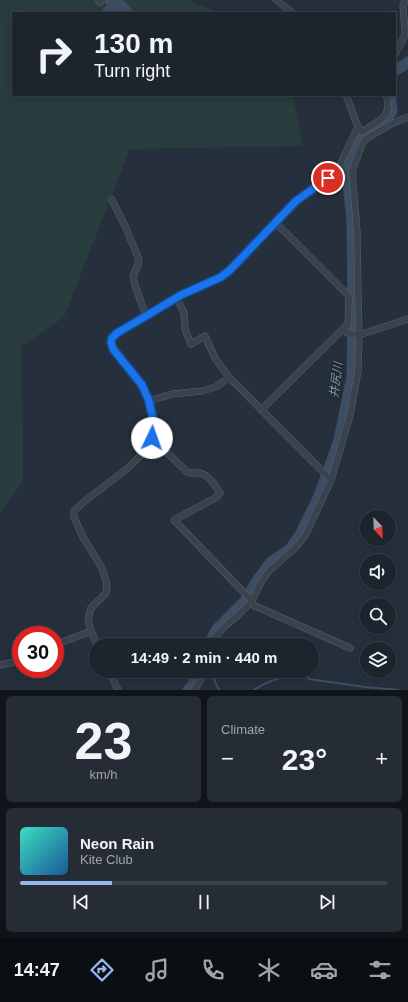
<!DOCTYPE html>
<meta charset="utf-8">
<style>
:root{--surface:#1c242d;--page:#252c35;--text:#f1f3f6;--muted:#a0a4aa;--line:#3a4149;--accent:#94b8ef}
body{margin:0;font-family:Arial,"Noto Sans JP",sans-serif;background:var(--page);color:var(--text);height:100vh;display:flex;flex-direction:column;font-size:15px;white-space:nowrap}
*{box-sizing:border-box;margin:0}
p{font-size:13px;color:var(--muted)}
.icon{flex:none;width:22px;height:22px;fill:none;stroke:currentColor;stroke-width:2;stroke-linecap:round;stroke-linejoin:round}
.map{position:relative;height:690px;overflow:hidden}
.panel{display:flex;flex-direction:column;gap:6px;padding:6px;background:#0f1419;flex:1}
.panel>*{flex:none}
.banner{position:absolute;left:12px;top:12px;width:384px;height:84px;border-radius:0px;box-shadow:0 2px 10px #0003,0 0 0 1px var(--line);background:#1c242d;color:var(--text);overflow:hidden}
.needle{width:26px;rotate:157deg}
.controls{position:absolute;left:360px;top:510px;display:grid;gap:8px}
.controls a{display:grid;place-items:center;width:36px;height:36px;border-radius:50%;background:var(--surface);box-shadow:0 2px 10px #0003,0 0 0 1px var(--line);font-size:20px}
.speed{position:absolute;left:12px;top:626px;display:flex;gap:8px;font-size:20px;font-weight:700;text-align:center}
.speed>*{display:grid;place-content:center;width:52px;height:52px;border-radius:50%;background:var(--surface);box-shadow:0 2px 10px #0003,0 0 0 1px var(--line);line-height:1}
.speed .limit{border:6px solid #d22;background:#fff;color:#111}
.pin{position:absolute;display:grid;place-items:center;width:34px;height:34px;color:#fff;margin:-17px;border:2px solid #fff;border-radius:50%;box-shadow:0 1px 4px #0007}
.me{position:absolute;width:44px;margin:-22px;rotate:3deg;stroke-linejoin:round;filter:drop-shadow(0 0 3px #0008)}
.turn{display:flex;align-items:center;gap:14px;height:84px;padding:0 16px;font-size:18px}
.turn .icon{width:52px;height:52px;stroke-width:2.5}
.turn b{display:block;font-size:28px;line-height:34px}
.big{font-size:30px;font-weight:700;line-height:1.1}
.panel .widget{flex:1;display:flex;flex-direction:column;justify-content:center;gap:6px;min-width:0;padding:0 14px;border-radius:6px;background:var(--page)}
.panel .dial{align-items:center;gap:0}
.dial b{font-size:52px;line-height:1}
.song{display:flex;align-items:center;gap:12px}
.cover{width:48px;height:48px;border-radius:6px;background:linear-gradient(135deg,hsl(170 70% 55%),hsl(210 70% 35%))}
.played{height:4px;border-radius:2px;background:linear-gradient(90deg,var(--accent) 25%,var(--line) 25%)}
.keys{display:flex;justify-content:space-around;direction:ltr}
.heat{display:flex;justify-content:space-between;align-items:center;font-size:22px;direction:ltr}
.panel .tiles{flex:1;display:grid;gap:6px;grid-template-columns:1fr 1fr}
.widget:last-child{grid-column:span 2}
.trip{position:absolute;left:89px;top:638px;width:230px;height:40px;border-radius:20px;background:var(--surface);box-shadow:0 2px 10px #0003,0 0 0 1px var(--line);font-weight:700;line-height:40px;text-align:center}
.menu{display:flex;height:64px;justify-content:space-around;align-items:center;background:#0b0e12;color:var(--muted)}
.menu .icon{width:28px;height:28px}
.menu .selected{color:var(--accent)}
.menu b{font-size:18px;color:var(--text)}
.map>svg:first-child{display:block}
</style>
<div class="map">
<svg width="408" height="690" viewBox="0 0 408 690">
<rect width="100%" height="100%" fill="#26303c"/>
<!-- green -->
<path fill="#293d3e" d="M0 0H192L193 3 222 13H13V95H293L303 146 130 149 64 317 22 346 23 481 0 514Z"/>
<!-- water -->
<path fill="#3d4e64" d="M102 0H123L136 13H100L107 4Z"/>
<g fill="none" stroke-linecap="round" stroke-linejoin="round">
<!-- stream -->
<path stroke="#3d4e64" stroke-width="2" d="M210 671 219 690
M304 671 309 679 365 687 399 690
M254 690 264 684 297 671"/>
<!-- river -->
<path stroke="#3d4e64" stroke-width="11" d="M395 71 408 62
M210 645 213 636 217 629 245 601 258 579 271 562 290 549 301 533 319 496 339 440 352 376 353 310 352 220 347 175 351 156 358 139 387 119 392 111 390 95
M188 690 194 683 200 671"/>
<!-- minor casing -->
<g stroke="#58606b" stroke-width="7">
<path id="minor" d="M276 0 293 13
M99 2 103 0
M395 54 404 37 405 31 403 6 405 0
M346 95 358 127 359 128
M362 132C378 121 394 117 386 95
M112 200 125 226 138 257 139 262 133 276 135 285 146 316
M177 298 184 313 185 329 191 344 205 336 215 358 229 377 331 480
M343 329 349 334 359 335 408 319
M149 401 172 394 202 391 216 387 229 377
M261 410 348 324 349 297 346 293 276 223
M152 438 187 472C192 475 195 472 200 473 209 475 216 486 220 493L217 497 174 520 252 601 253 605 350 648
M55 645 91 631
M97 645 91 631 88 619 91 608 106 593 107 585 102 568 83 537 74 517V511L85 501 128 468 141 455 152 438 154 423 149 401 142 385 113 349 111 342 112 338 117 333 146 316 181 295 221 277 230 270 296 201 312 191 337 171 358 127
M214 645 216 636 224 627 239 614 252 601 261 582 269 571 296 547 305 536 331 480 350 415 358 371 359 335 358 293 357 231 352 171 362 144 367 138 391 124 408 117
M0 665 14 662 21 659
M109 671 118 690
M194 690 197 686 206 671"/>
</g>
<!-- minor -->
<use href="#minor" stroke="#3a424d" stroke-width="6"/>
</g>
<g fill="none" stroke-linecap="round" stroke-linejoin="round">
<!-- route casing -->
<g stroke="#114b97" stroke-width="10">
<path id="route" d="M152 438 154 423 149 401 142 385 113 349 111 342 112 338 117 333 146 316 181 295 221 277 230 270 296 201 328 178"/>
</g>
<!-- route -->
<use href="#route" stroke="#1a73e8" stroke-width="7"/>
</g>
<g text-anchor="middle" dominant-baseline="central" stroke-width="3" stroke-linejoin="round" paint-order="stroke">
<!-- water labels -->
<g font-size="12" font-style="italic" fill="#8094ad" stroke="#1f2732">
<text transform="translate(336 380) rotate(-83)">井尻川</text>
</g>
</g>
</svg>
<div class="controls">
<a><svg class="needle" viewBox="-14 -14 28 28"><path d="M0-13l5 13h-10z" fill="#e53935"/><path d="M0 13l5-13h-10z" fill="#a0a4aa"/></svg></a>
<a><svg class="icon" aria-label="sound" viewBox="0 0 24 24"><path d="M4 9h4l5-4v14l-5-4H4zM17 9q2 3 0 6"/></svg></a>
<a><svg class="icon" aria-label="search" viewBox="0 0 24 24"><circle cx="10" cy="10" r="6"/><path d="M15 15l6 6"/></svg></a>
<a><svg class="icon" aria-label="layers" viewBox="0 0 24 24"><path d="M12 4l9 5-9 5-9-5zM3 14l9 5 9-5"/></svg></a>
</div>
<div class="speed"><div class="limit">30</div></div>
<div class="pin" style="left:328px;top:178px;background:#d93025"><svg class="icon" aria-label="arrive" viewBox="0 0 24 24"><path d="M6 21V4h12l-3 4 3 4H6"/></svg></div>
<svg class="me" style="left:152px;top:438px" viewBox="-20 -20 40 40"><circle r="19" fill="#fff"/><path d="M0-13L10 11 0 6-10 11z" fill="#1a73e8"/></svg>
<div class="trip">14:49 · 2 min · 440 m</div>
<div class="banner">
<div class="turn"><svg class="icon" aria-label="right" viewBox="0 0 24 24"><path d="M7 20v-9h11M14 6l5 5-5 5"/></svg><div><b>130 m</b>Turn right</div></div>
</div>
</div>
<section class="panel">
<div class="tiles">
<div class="widget dial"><b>23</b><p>km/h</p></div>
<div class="widget"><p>Climate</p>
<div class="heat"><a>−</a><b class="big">23°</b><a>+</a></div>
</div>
<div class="widget">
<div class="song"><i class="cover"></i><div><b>Neon Rain</b><p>Kite Club</p></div></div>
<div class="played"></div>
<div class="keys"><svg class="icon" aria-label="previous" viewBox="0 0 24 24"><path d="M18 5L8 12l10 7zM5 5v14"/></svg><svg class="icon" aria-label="pause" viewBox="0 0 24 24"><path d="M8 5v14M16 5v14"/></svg><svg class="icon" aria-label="next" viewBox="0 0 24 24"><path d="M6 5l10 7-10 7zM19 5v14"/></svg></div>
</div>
</div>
</section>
<nav class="menu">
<b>14:47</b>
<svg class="icon selected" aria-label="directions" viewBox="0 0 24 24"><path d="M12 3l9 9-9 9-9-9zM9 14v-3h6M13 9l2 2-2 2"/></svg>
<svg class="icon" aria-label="music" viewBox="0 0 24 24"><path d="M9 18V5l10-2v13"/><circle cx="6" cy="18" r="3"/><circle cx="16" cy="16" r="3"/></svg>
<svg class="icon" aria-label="phone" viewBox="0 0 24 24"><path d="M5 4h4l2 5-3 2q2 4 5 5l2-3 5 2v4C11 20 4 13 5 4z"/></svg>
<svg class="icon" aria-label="climate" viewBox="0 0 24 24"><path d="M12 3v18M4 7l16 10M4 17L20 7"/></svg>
<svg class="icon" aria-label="car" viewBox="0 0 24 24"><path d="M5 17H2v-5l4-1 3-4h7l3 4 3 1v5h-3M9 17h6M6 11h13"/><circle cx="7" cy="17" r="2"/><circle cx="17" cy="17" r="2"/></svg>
<svg class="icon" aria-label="filters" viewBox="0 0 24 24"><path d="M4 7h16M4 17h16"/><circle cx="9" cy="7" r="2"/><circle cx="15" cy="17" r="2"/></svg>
</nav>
